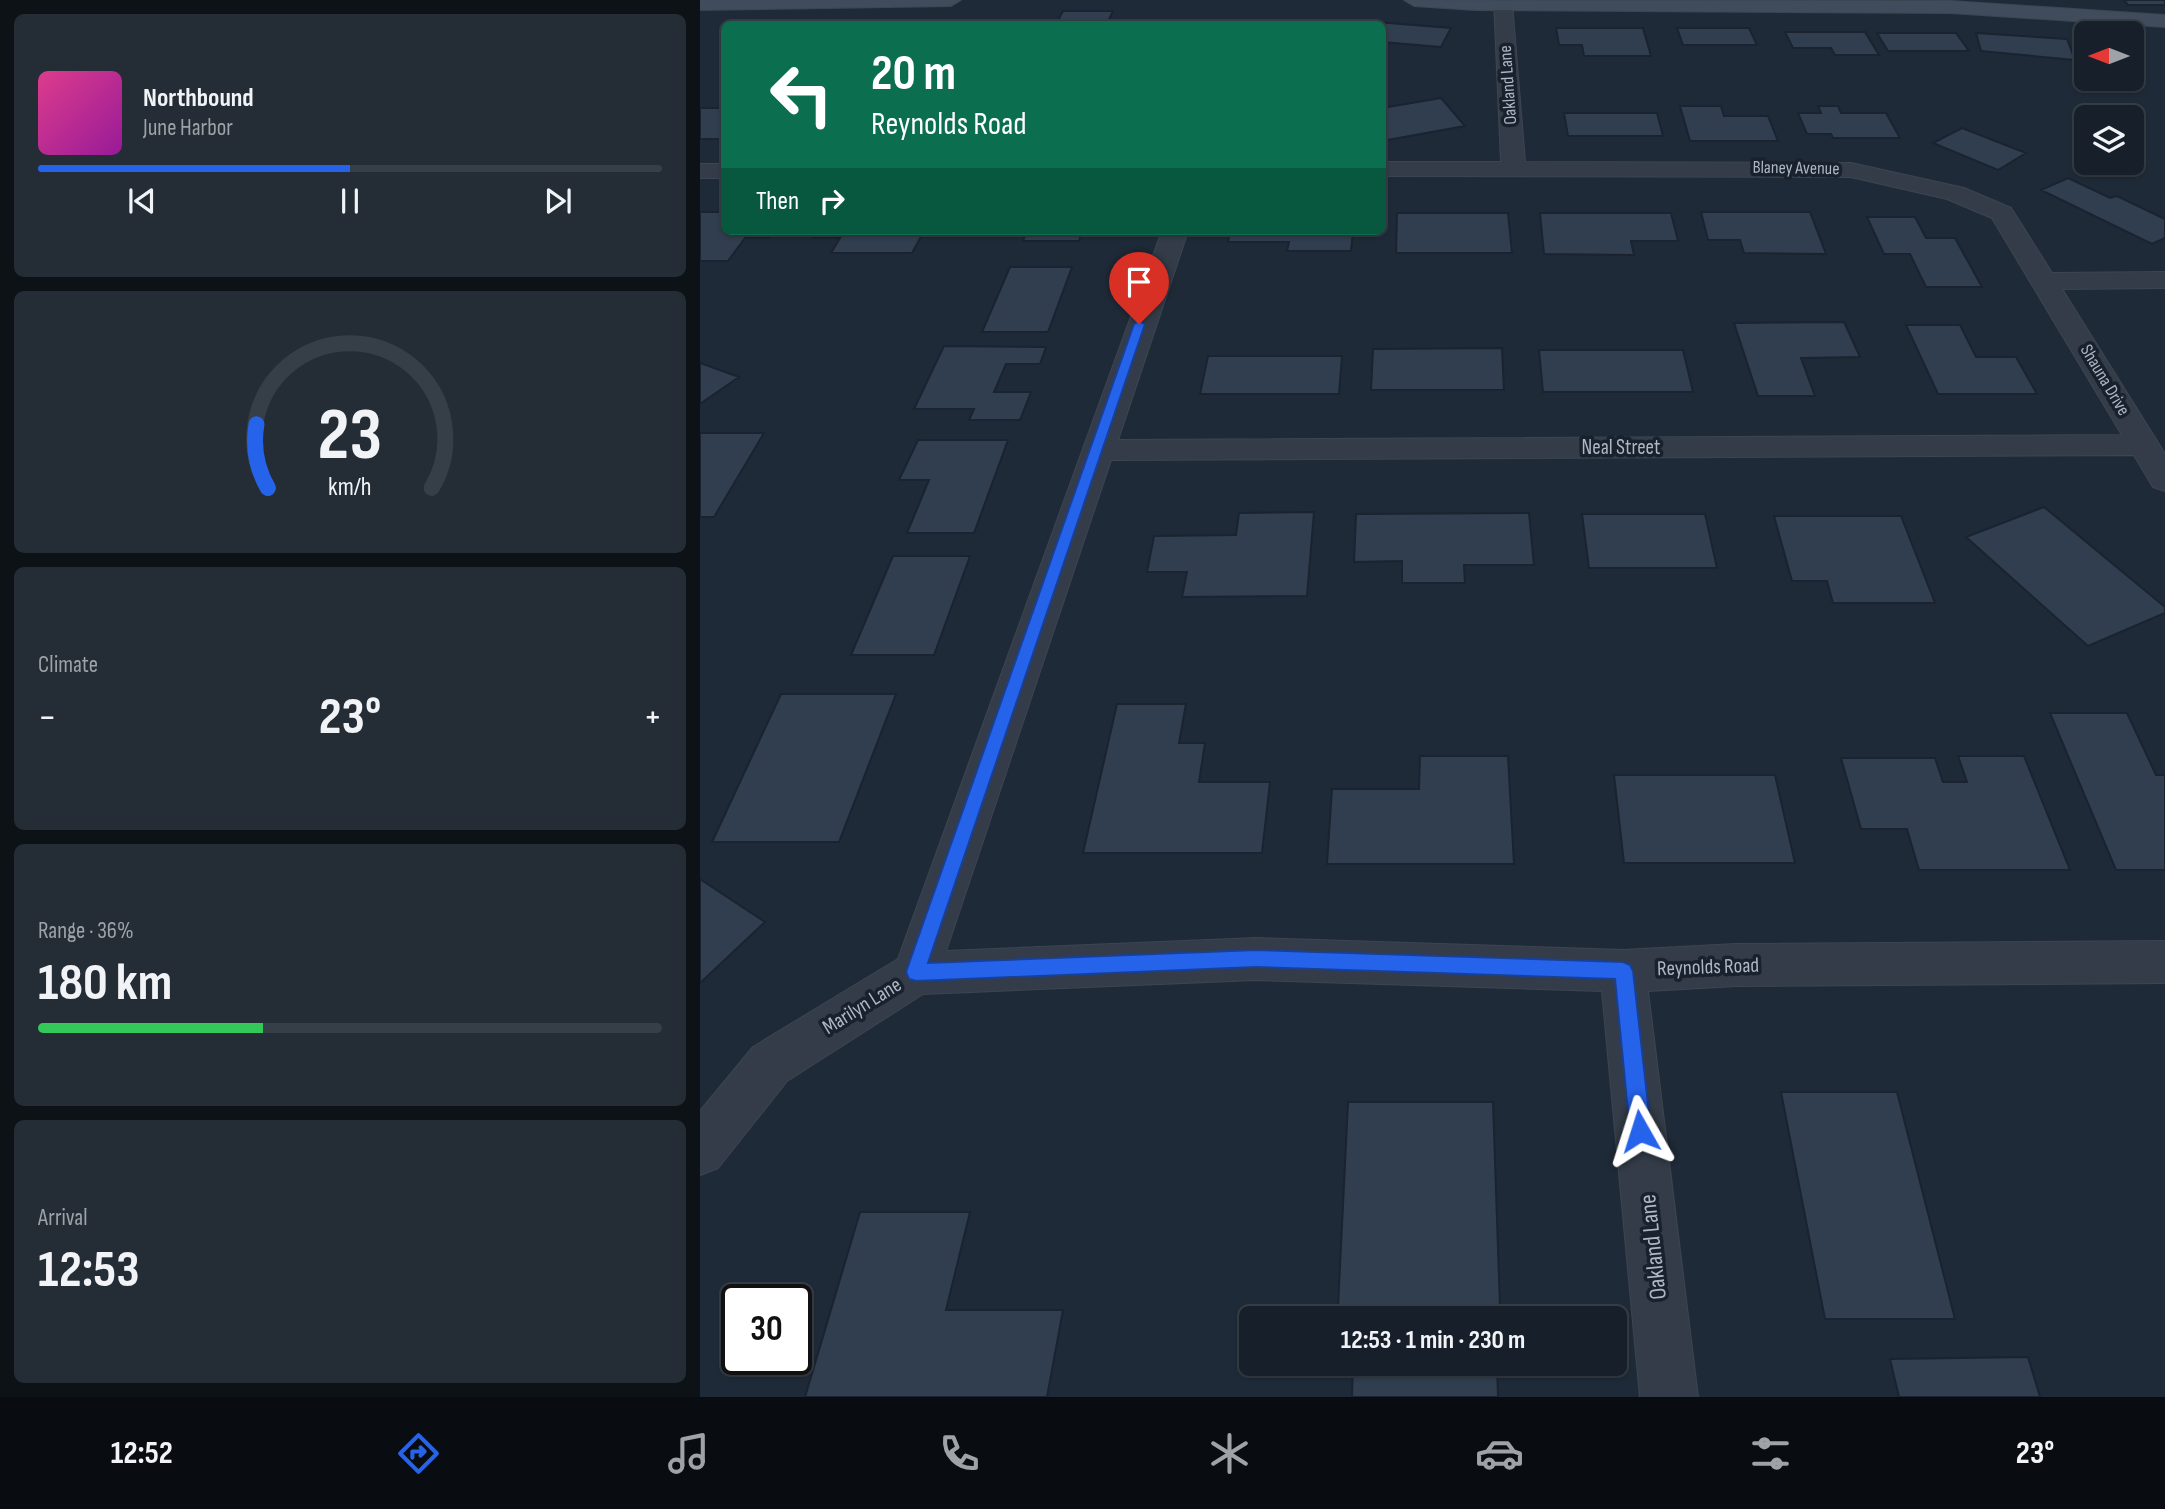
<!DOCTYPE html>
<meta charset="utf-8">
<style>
:root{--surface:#17202a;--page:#242d36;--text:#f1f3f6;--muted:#9ea3a8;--line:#363e47;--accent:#2563eb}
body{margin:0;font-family:"Sofia Sans Condensed",sans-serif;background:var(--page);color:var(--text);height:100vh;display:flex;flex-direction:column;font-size:26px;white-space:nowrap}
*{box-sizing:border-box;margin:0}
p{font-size:23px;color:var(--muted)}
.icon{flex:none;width:38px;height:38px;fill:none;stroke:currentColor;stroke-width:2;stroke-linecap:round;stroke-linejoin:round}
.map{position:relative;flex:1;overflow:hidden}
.sheet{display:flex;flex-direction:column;gap:14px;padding:14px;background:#0d1217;width:700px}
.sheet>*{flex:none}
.hud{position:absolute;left:21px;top:21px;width:665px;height:214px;border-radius:10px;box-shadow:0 2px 5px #0004,0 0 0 2px var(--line);background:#0b6e4f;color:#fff;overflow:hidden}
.needle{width:46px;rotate:270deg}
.tools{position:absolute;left:1374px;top:21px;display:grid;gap:14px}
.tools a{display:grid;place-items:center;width:70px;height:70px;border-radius:10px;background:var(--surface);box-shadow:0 2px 5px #0004,0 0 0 2px var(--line);font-size:35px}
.speed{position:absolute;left:21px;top:1284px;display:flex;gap:14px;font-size:35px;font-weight:700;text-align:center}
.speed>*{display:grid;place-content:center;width:91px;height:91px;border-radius:50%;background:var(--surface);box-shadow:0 2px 5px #0004,0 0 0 2px var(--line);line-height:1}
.speed .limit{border:4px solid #111;border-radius:10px;background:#fff;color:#111}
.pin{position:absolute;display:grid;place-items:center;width:60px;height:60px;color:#fff;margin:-72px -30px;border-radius:50% 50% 50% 0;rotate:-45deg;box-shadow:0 0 7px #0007}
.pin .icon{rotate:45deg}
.me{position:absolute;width:77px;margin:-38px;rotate:354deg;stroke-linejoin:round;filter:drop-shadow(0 0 5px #0008)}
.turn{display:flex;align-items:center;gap:24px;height:147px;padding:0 35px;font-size:32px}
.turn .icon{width:91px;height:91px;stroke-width:2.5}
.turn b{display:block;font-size:49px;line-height:60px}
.then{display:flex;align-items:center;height:66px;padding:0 35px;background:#0003;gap:14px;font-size:26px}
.big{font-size:52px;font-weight:700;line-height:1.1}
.sheet .tile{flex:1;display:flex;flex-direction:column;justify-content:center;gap:10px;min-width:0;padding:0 24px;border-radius:10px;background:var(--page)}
.sheet .dial{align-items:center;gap:0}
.dial svg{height:182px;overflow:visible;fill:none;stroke:var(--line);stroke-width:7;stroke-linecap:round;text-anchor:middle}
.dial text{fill:var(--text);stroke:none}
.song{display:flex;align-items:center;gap:21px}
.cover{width:84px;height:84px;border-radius:10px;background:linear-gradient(135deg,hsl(330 70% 55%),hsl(300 70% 35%))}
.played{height:7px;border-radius:4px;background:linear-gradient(90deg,var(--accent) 50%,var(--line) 50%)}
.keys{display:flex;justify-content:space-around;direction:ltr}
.heat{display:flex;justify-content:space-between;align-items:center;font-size:38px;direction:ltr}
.charge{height:10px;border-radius:5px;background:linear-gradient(90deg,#34c759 36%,var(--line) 0)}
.trip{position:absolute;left:539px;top:1306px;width:388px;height:70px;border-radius:10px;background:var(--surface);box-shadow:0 2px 5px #0004,0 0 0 2px var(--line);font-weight:700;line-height:70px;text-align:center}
.menu{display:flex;height:112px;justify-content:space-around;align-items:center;background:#090d11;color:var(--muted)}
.menu .icon{width:49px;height:49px}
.menu .current{color:var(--accent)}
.menu b{font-size:32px;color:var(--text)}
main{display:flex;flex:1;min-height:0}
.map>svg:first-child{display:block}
</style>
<main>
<section class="sheet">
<div class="tile">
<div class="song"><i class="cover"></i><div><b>Northbound</b><p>June Harbor</p></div></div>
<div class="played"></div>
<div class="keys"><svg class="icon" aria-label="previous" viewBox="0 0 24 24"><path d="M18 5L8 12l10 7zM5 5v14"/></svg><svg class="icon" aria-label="pause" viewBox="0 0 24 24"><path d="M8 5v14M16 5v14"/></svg><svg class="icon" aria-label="next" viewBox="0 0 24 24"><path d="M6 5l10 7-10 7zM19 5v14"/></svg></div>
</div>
<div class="tile dial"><svg viewBox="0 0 100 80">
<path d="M14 69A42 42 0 1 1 86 69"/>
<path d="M14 69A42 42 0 0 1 9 41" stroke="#2563eb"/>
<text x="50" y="56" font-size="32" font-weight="700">23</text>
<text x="50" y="72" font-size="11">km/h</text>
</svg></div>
<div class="tile"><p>Climate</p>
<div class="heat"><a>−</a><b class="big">23°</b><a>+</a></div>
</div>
<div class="tile"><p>Range · 36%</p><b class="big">180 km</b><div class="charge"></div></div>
<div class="tile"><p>Arrival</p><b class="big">12:53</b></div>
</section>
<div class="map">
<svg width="1465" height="1397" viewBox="0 0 1465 1397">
<rect width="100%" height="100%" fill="#1f2a38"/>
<!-- building -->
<path fill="#313e4f" stroke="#1a232f" stroke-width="2" d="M1424 0H1465V5H1428Z
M363 11H413L407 24H356Z
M664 21 751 28 741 47 682 42V24H662Z
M856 28H943L951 56H884L882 45H859Z
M977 28H1049L1057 45H983Z
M1085 32H1165L1179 55H1135L1131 48H1093Z
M1177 33H1256L1269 51H1188Z
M1276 33 1367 39 1375 60 1281 51Z
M741 98 765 126 682 141V108Z
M980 106H1021L1024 116H1068L1078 141H990Z
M1118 106H1138L1141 113H1186L1200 138H1133L1131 134H1107L1098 113H1121Z
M0 108H24V139H0Z
M864 113H957L963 136H868Z
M1262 128 1326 153 1298 170 1233 143Z
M1368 178 1410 198 1417 196 1465 219V238L1452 244 1341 190Z
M0 212H24V231H74L69 238H45L28 261H0Z
M1001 212H1110L1126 254 1044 253 1040 240H1008Z
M697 213H808L812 253H696Z
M840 213H971L978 241H931L934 255 844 254Z
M1167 217H1215L1226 238H1255L1282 287H1226L1210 254H1184Z
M118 231H224L212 253H131L140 238H113Z
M327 231H382L379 241H323Z
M530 231H653L651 251H587L589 242H528Z
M310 267H372L348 332H282Z
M1144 322 1160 357 1101 358 1115 396H1058L1034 323Z
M1206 325H1260L1276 357H1316L1337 394H1238Z
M244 346 346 347 340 364H306L294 392H331L320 420H269L274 409H214Z
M802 348 804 390H671L673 349Z
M839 350H983L993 392H843Z
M508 356H642L639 394H500Z
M0 363 39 377 0 404Z
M0 433H64L14 517H0Z
M218 440H308L274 533H207L229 480H199Z
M1344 507 1465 607V613L1388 646 1266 537Z
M614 512 607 596 482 597 487 572H447L454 536 536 535 539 513Z
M829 513 834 565H764L765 583H702V561L654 562 656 514Z
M882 514H1005L1017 568H889Z
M1074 516H1201L1235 603H1133L1127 581H1092Z
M193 556H270L234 655H151Z
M81 694H196L139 842H12Z
M417 704H486L479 743H505L499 782H570L562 853H383Z
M1350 713H1427L1456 775H1465V870H1416Z
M720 756H808L814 864H627L632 789H719Z
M1258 756H1324L1370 870H1219L1207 829H1161L1141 758H1235L1243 782H1267Z
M914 775H1075L1095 863H924Z
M0 879 65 922 0 983Z
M1081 1092H1197L1255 1319H1125Z
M648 1102H793L800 1307H638Z
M160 1212H270L246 1310H363L347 1397H105Z
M1328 1357 1340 1397H1199L1190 1359Z
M653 1363H797L798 1397H652Z"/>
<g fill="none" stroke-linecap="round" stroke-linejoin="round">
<!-- street casing -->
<g stroke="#3c4552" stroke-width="2">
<path id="street" d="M794 0H810L812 3 825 162 1151 163 1264 188 1311 208 1352 273 1465 272V288L1362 289 1465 454V491L1453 487 1434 455 411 460 246 951 556 938 923 950 1036 944 1465 941V983L1036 986 948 991 998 1397H940L902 991 556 980 223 994 87 1081 18 1168 0 1175V1111L53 1047 198 959 462 231H488L418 440 1422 435 1292 218 1247 199 1151 177 682 176V162H801Z
M0 164H24V178H0Z"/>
</g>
<!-- secondary casing -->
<g stroke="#3c4552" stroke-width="2">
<path id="secondary" d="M0 0H261L251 6 0 10Z
M704 0 1251 1 1465 15V27L1251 13 775 10 714 6Z"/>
</g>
<!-- street -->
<use href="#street" fill="#333c48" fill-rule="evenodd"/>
<!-- secondary -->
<use href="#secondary" fill="#404b5b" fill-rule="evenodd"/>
</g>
<!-- route -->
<path fill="#2563eb" stroke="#184099" stroke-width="2" d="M439 321 445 324 228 963 556 950 923 962 930 965 933 971 951 1131 948 1138 940 1141 933 1138 930 1131 915 979 556 967 216 981 209 979 206 972 434 324Z"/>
<g text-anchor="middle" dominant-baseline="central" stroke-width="7" stroke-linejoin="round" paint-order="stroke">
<!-- far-street labels -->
<g font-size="18" fill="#adb6c5" stroke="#18212c">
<text transform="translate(808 85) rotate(-94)">Oakland Lane</text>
<text transform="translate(1096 168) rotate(1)">Blaney Avenue</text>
<text transform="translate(1405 380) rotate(59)">Shauna Drive</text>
</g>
<!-- street labels -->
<g font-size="21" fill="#adb6c5" stroke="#18212c">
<text x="921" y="447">Neal Street</text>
<text transform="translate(1008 967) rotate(-2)">Reynolds Road</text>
<text transform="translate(162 1006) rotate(-32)">Marilyn Lane</text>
</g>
<!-- near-street labels -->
<g font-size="24" fill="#adb6c5" stroke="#18212c">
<text transform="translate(953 1247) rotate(-96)">Oakland Lane</text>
</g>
</g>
</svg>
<div class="tools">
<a><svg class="needle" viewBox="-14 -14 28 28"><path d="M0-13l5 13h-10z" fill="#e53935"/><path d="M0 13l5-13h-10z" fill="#9ea3a8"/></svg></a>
<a><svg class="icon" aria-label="layers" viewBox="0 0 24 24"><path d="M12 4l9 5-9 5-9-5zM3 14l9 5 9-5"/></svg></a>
</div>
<div class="speed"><div class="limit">30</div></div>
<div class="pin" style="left:439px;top:324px;background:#d93025"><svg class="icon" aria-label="arrive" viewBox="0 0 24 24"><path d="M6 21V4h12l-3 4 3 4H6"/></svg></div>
<svg class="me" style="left:940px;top:1131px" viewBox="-20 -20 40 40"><path d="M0-17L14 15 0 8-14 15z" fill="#2563eb" stroke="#fff" stroke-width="4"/></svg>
<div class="trip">12:53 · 1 min · 230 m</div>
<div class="hud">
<div class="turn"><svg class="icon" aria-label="left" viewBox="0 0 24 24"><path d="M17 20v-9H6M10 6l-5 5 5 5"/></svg><div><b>20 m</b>Reynolds Road</div></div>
<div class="then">Then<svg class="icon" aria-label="right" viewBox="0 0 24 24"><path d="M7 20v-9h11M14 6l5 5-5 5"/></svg></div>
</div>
</div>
</main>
<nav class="menu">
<b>12:52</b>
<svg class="icon current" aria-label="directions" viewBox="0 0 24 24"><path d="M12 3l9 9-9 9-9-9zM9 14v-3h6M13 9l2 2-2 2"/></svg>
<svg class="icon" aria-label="music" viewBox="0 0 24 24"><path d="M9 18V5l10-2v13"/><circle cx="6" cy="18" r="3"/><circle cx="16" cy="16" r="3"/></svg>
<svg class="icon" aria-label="phone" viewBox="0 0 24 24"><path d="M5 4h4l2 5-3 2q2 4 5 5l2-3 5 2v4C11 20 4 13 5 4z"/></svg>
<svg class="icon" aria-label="climate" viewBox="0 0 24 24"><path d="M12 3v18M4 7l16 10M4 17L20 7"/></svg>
<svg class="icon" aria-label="car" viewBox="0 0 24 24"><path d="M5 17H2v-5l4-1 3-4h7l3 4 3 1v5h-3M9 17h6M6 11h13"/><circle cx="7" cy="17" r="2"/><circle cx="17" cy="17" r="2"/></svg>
<svg class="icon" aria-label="filters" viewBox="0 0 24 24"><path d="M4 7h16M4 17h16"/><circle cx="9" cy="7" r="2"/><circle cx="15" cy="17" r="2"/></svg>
<b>23°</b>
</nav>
